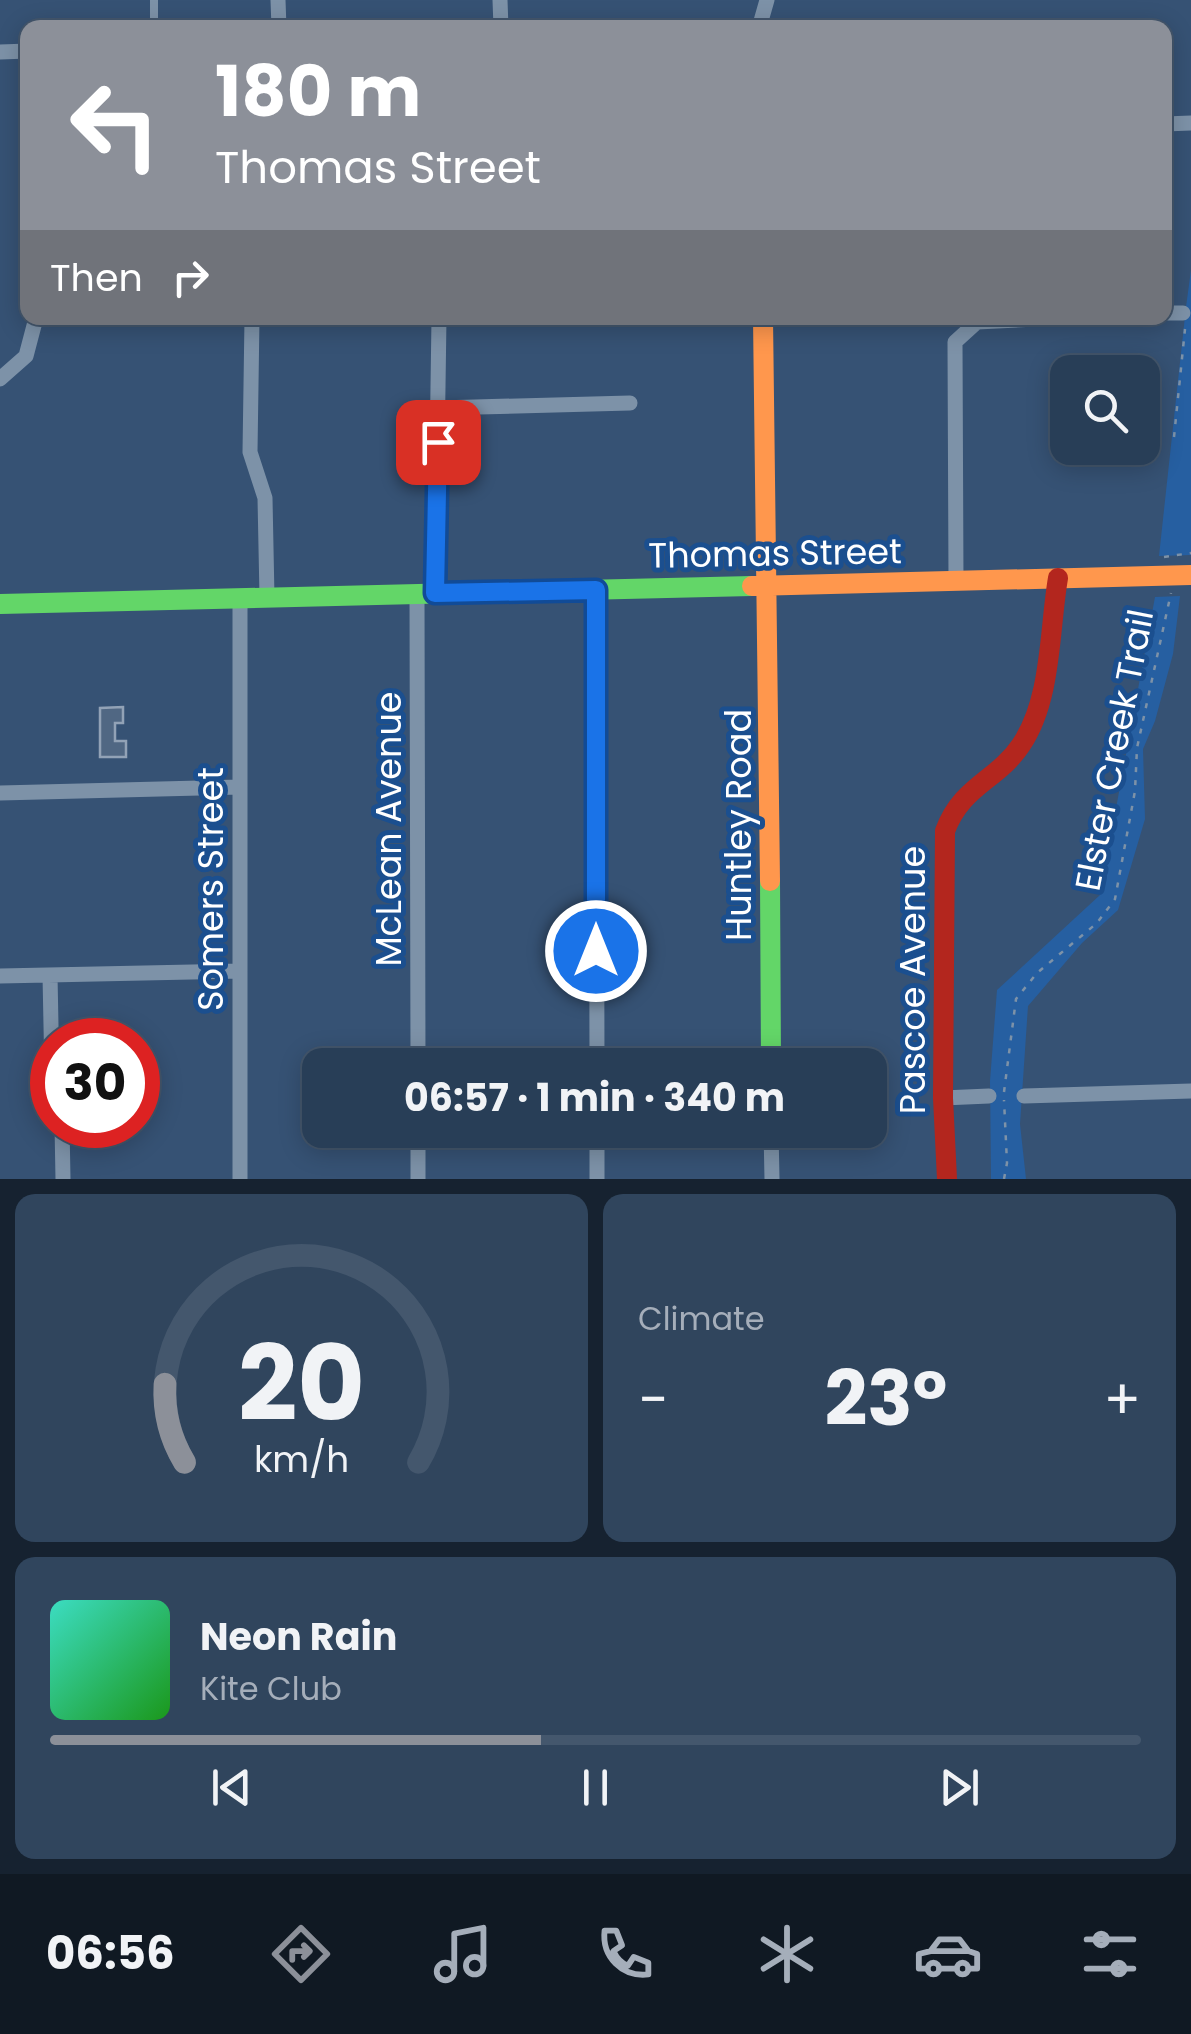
<!DOCTYPE html>
<meta charset="utf-8">
<style>
:root{--surface:#283e57;--page:#30455d;--text:#f1f3f6;--muted:#a5aeba;--line:#44576d;--accent:#8c9099}
body{margin:0;font-family:Poppins,sans-serif;background:var(--page);color:var(--text);height:100vh;display:flex;flex-direction:column;font-size:38px;white-space:nowrap}
*{box-sizing:border-box;margin:0}
p{font-size:32px;color:var(--muted)}
.icon{flex:none;width:55px;height:55px;fill:none;stroke:currentColor;stroke-width:2;stroke-linecap:round;stroke-linejoin:round}
.map{position:relative;height:1179px;overflow:hidden}
.panel{display:flex;flex-direction:column;gap:15px;padding:15px;background:#162230;flex:1}
.panel>*{flex:none}
.banner{position:absolute;left:20px;top:20px;width:1152px;height:305px;border-radius:20px;box-shadow:0 5px 25px #0003,0 0 0 2px var(--line);background:#8c9099;color:#fff;overflow:hidden}
.tools{position:absolute;left:1050px;top:355px;display:grid;gap:20px}
.tools a{display:grid;place-items:center;width:110px;height:110px;border-radius:20px;background:var(--surface);box-shadow:0 5px 25px #0003,0 0 0 2px var(--line);font-size:50px}
.speed{position:absolute;left:30px;top:1018px;display:flex;gap:20px;font-size:50px;font-weight:700;text-align:center}
.speed>*{display:grid;place-content:center;width:130px;height:130px;border-radius:50%;background:var(--surface);box-shadow:0 5px 25px #0003,0 0 0 2px var(--line);line-height:1}
.speed .limit{border:15px solid #d22;background:#fff;color:#111}
.pin{position:absolute;display:grid;place-items:center;width:85px;height:85px;color:#fff;margin:-42px;border-radius:20px;box-shadow:0 5px 15px #0006}
.me{position:absolute;width:110px;margin:-55px;rotate:0deg;stroke-linejoin:round;filter:drop-shadow(0 0 8px #0008)}
.turn{display:flex;align-items:center;gap:35px;height:210px;padding:0 30px;font-size:45px}
.turn .icon{width:130px;height:130px;stroke-width:2.5}
.turn b{display:block;font-size:70px;line-height:85px}
.then{display:flex;align-items:center;height:95px;padding:0 30px;background:#0003;gap:20px;font-size:38px}
.big{font-size:75px;font-weight:700;line-height:1.1}
.panel .widget{flex:1;display:flex;flex-direction:column;justify-content:center;gap:15px;min-width:0;padding:0 35px;border-radius:20px;background:var(--page)}
.panel .dial{align-items:center;gap:0}
.dial svg{height:260px;overflow:visible;fill:none;stroke:var(--line);stroke-width:7;stroke-linecap:round;text-anchor:middle}
.dial text{fill:var(--text);stroke:none}
.song{display:flex;align-items:center;gap:30px}
.cover{width:120px;height:120px;border-radius:15px;background:linear-gradient(135deg,hsl(170 70% 55%),hsl(120 70% 35%))}
.played{height:10px;border-radius:5px;background:linear-gradient(90deg,var(--accent) 45%,var(--line) 45%)}
.keys{display:flex;justify-content:space-around;direction:ltr}
.heat{display:flex;justify-content:space-between;align-items:center;font-size:55px;direction:ltr}
.panel .tiles{flex:1;display:grid;gap:15px;grid-template-columns:1fr 1fr}
.widget:last-child{grid-column:span 2}
.trip{position:absolute;left:302px;top:1048px;width:585px;height:100px;border-radius:20px;background:var(--surface);box-shadow:0 5px 25px #0003,0 0 0 2px var(--line);font-weight:700;line-height:100px;text-align:center}
.dock{display:flex;height:160px;justify-content:space-around;align-items:center;background:#101923;color:var(--muted)}
.dock .icon{width:70px;height:70px}
.dock .current{color:var(--accent)}
.dock b{font-size:45px;color:var(--text)}
.map>svg:first-child{display:block}
</style>
<div class="map">
<svg width="1191" height="1179" viewBox="0 0 1191 1179">
<rect width="100%" height="100%" fill="#365274"/>
<!-- green -->
<path fill="#265fa1" d="M1191 270V555L1159 556 1186 307Z
M1180 596 1173 654 1155 721 1143 749 1145 819 1118 910 1082 943 1028 1006 1020 1124 1026 1179H991L990 1081 997 990 1100 895 1155 597Z"/>
<!-- building -->
<path fill="#506783" stroke="#92a2b6" stroke-width="2.5" d="M123 707V723H115V741H126V757H100V708Z"/>
<g fill="none" stroke-linecap="round" stroke-linejoin="round">
<!-- path -->
<path stroke="#7d92a8" stroke-width="2.5" stroke-dasharray="5 8" stroke-linecap="butt" d="M1174 437 1185 329
M1164 557 1191 553
M1004 1092 1016 999 1037 973 1097 923 1115 899 1135 791 1137 748 1171 593
M1004 1179 1007 1163 1004 1100"/>
<!-- lane -->
<path stroke="#7d92a8" stroke-width="8" d="M154 0V28"/>
<!-- street -->
<path stroke="#7d92a8" stroke-width="15" d="M278 0 279 28
M500 0 501 28
M759 28 767 0
M0 52 28 51
M1165 124 1191 123
M1165 313H1183
M252 318 250 452 265 498 267 597
M0 379 26 356 36 318
M438 408 630 403
M956 581 955 342 977 322 1055 318
M596 589 597 1065
M435 593 439 318
M417 594 418 1065
M240 598V1179
M0 793 240 787
M50 975 52 1076
M0 976 240 971
M1024 1096 1191 1091
M943 1098 989 1096
M62 1125 63 1179
M418 1130V1179
M597 1130V1179
M771 1130 772 1179"/>
<!-- fast -->
<path stroke="#63d668" stroke-width="20" d="M0 604 752 586
M770 881 771 1065"/>
<!-- slow -->
<path stroke="#ff974d" stroke-width="20" d="M763 318 770 881
M752 586 1191 575"/>
<!-- jam -->
<path stroke="#b3261e" stroke-width="20" d="M947 1179 943 1098 945 831C962 785 997 781 1021 745 1052 699 1049 631 1058 578"/>
</g>
<g fill="none" stroke-linecap="round" stroke-linejoin="round">
<!-- route casing -->
<g stroke="#114b97" stroke-width="25">
<path id="route" d="M438 442 435 593 596 590V951"/>
</g>
<!-- route -->
<use href="#route" stroke="#1a73e8" stroke-width="18"/>
</g>
<g text-anchor="middle" dominant-baseline="central" stroke-width="10" stroke-linejoin="round" paint-order="stroke">
<!-- street labels -->
<g font-size="35" fill="#fff" stroke="#1b4f8f">
<text transform="translate(775 553) rotate(-1)">Thomas Street</text>
<text transform="translate(1114 750) rotate(-79)">Elster Creek Trail</text>
<text transform="translate(738 825) rotate(-90)">Huntley Road</text>
<text transform="translate(388 829) rotate(-90)">McLean Avenue</text>
<text transform="translate(210 889) rotate(-90)">Somers Street</text>
<text transform="translate(912 980) rotate(-90)">Pascoe Avenue</text>
</g>
</g>
</svg>
<div class="tools">
<a><svg class="icon" aria-label="search" viewBox="0 0 24 24"><circle cx="10" cy="10" r="6"/><path d="M15 15l6 6"/></svg></a>
</div>
<div class="speed"><div class="limit">30</div></div>
<div class="pin" style="left:438px;top:442px;background:#d93025"><svg class="icon" aria-label="arrive" viewBox="0 0 24 24"><path d="M6 21V4h12l-3 4 3 4H6"/></svg></div>
<svg class="me" style="left:596px;top:951px" viewBox="-20 -20 40 40"><circle r="17" fill="#1a73e8" stroke="#fff" stroke-width="3"/><path d="M0-11L8 9 0 5-8 9z" fill="#fff"/></svg>
<div class="trip">06:57 · 1 min · 340 m</div>
<div class="banner">
<div class="turn"><svg class="icon" aria-label="left" viewBox="0 0 24 24"><path d="M17 20v-9H6M10 6l-5 5 5 5"/></svg><div><b>180 m</b>Thomas Street</div></div>
<div class="then">Then<svg class="icon" aria-label="right" viewBox="0 0 24 24"><path d="M7 20v-9h11M14 6l5 5-5 5"/></svg></div>
</div>
</div>
<section class="panel">
<div class="tiles">
<div class="widget dial"><svg viewBox="0 0 100 80">
<path d="M14 69A42 42 0 1 1 86 69"/>
<path d="M14 69A42 42 0 0 1 8 45" stroke="#8c9099"/>
<text x="50" y="56" font-size="32" font-weight="700">20</text>
<text x="50" y="72" font-size="11">km/h</text>
</svg></div>
<div class="widget"><p>Climate</p>
<div class="heat"><a>−</a><b class="big">23°</b><a>+</a></div>
</div>
<div class="widget">
<div class="song"><i class="cover"></i><div><b>Neon Rain</b><p>Kite Club</p></div></div>
<div class="played"></div>
<div class="keys"><svg class="icon" aria-label="previous" viewBox="0 0 24 24"><path d="M18 5L8 12l10 7zM5 5v14"/></svg><svg class="icon" aria-label="pause" viewBox="0 0 24 24"><path d="M8 5v14M16 5v14"/></svg><svg class="icon" aria-label="next" viewBox="0 0 24 24"><path d="M6 5l10 7-10 7zM19 5v14"/></svg></div>
</div>
</div>
</section>
<nav class="dock">
<b>06:56</b>
<svg class="icon current" aria-label="directions" viewBox="0 0 24 24"><path d="M12 3l9 9-9 9-9-9zM9 14v-3h6M13 9l2 2-2 2"/></svg>
<svg class="icon" aria-label="music" viewBox="0 0 24 24"><path d="M9 18V5l10-2v13"/><circle cx="6" cy="18" r="3"/><circle cx="16" cy="16" r="3"/></svg>
<svg class="icon" aria-label="phone" viewBox="0 0 24 24"><path d="M5 4h4l2 5-3 2q2 4 5 5l2-3 5 2v4C11 20 4 13 5 4z"/></svg>
<svg class="icon" aria-label="climate" viewBox="0 0 24 24"><path d="M12 3v18M4 7l16 10M4 17L20 7"/></svg>
<svg class="icon" aria-label="car" viewBox="0 0 24 24"><path d="M5 17H2v-5l4-1 3-4h7l3 4 3 1v5h-3M9 17h6M6 11h13"/><circle cx="7" cy="17" r="2"/><circle cx="17" cy="17" r="2"/></svg>
<svg class="icon" aria-label="filters" viewBox="0 0 24 24"><path d="M4 7h16M4 17h16"/><circle cx="9" cy="7" r="2"/><circle cx="15" cy="17" r="2"/></svg>
</nav>
